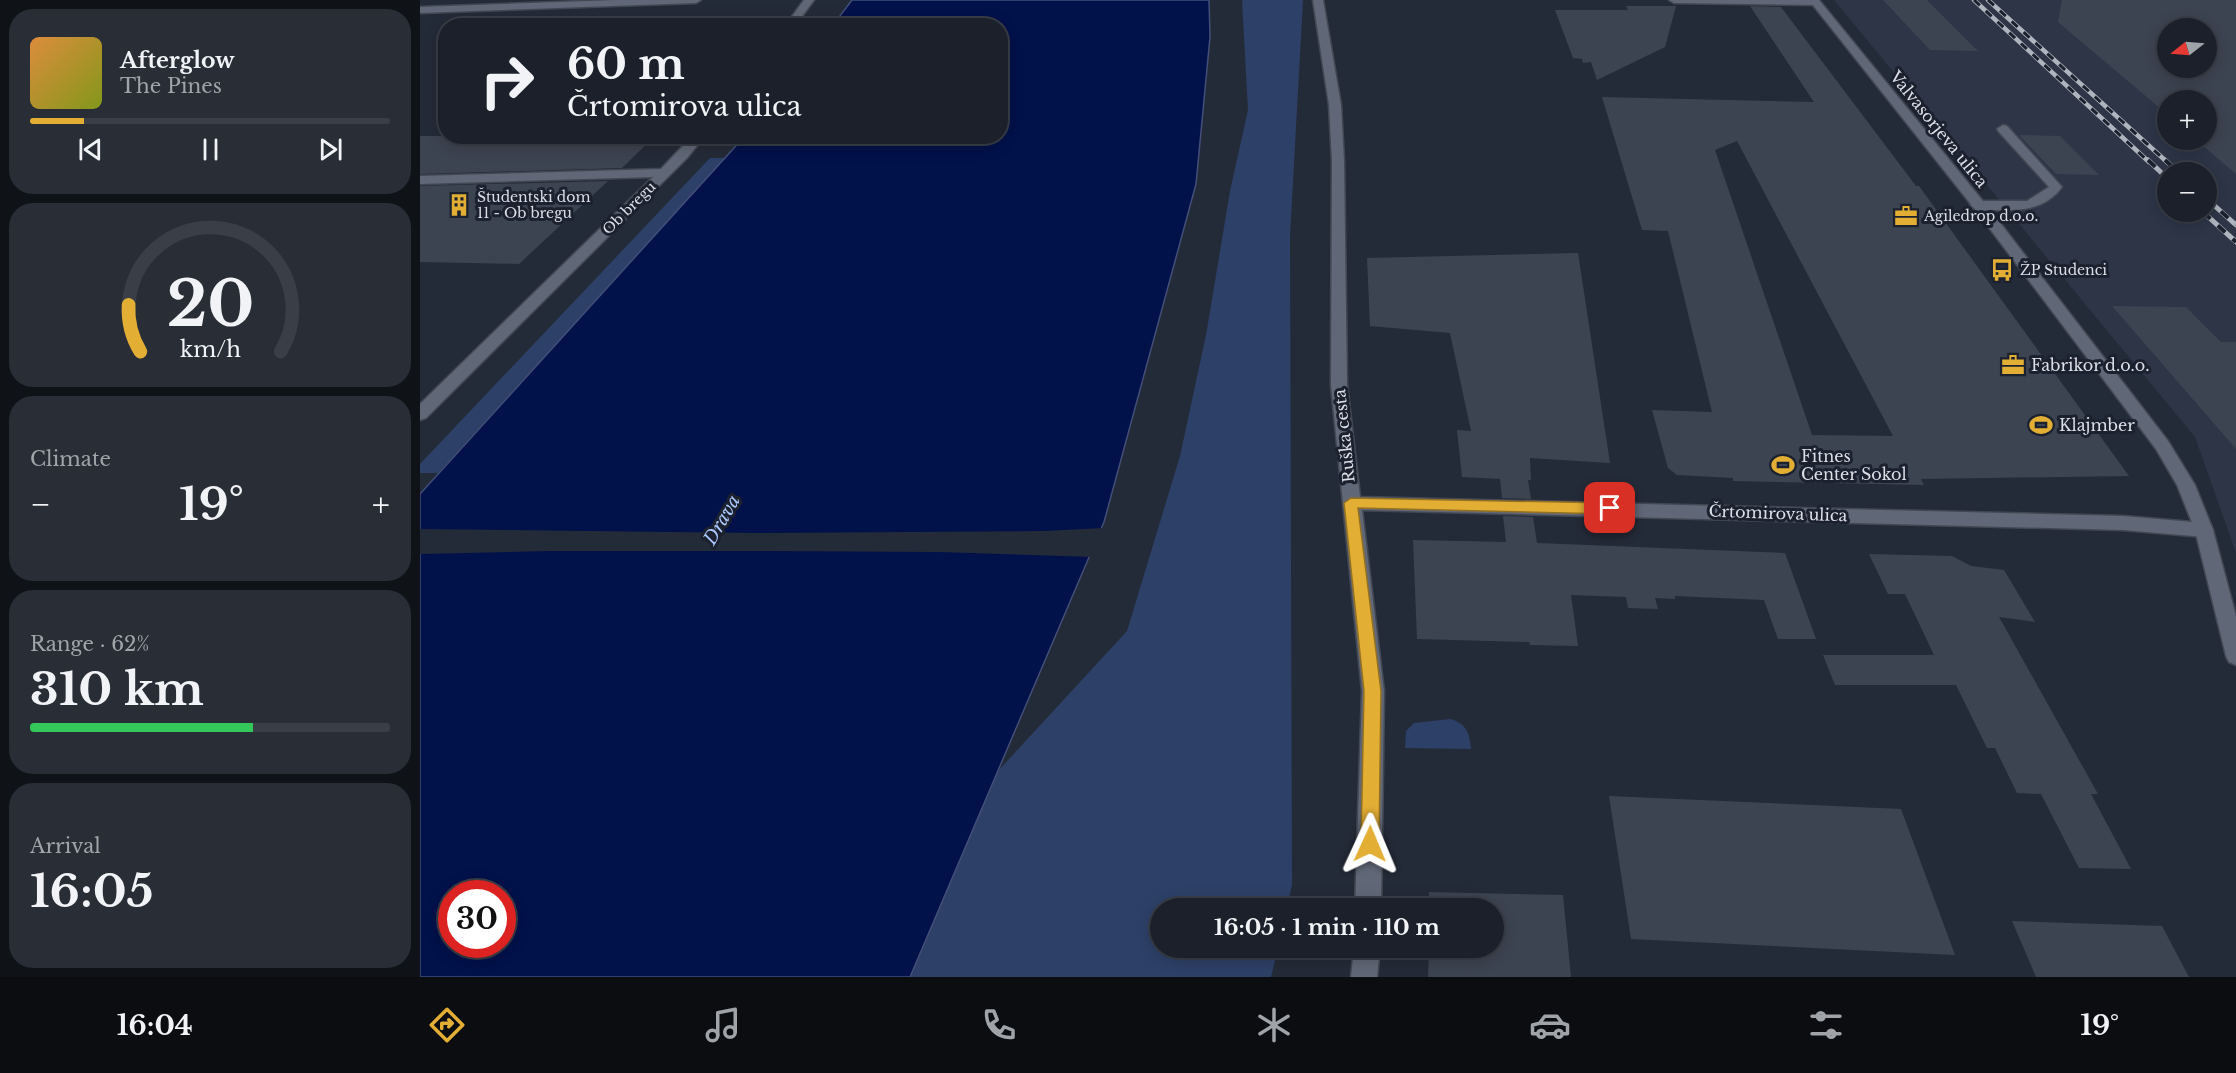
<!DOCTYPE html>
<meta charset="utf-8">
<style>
:root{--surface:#1b202a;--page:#282d36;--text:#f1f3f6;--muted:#a0a3a8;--line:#393e47;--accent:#e3ae34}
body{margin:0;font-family:"Libre Baskerville",serif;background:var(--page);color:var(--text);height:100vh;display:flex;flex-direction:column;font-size:22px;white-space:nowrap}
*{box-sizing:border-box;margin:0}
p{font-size:20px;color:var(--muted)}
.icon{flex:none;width:33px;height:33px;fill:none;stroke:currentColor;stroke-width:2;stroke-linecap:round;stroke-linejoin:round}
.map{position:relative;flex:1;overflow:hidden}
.sheet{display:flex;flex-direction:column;gap:9px;padding:9px;background:#0f1217;width:420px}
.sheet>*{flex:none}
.banner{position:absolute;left:18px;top:18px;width:570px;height:126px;border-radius:24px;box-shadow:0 3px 15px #0003,0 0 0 2px var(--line);background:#1b202a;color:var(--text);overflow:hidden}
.needle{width:39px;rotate:253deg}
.fabs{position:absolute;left:1737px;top:18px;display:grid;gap:12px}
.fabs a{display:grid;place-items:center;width:60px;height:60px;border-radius:50%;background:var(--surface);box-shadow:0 3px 15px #0003,0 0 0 2px var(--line);font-size:30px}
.speed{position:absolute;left:18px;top:880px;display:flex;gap:12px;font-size:30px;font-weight:700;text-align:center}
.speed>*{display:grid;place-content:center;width:78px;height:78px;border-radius:50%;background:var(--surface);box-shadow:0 3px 15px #0003,0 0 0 2px var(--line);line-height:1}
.speed .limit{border:9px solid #d22;background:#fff;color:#111}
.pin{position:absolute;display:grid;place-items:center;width:51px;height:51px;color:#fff;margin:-26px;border-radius:12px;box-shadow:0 3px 9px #0006}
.me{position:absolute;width:66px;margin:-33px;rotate:1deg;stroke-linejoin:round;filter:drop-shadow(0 0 4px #0008)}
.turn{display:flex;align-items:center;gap:21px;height:126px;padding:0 30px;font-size:27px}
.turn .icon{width:78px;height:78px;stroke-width:2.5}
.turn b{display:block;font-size:42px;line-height:51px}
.big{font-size:45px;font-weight:700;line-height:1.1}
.sheet .widget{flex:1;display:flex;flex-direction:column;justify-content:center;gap:9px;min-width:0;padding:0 21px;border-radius:24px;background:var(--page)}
.sheet .dial{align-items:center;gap:0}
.dial svg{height:156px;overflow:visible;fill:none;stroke:var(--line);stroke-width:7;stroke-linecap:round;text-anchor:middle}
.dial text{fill:var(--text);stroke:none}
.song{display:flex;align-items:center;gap:18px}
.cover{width:72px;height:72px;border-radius:9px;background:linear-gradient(135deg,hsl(30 70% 55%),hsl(70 70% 35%))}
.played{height:6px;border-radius:3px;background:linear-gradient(90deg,var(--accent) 15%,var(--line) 15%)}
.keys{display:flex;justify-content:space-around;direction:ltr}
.heat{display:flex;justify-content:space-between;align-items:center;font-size:33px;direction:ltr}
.charge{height:9px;border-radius:4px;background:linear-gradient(90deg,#34c759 62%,var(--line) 0)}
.trip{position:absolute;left:730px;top:898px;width:354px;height:60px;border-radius:30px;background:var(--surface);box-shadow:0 3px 15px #0003,0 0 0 2px var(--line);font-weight:700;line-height:60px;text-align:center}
.tabs{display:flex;height:96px;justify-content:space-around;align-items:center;background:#0b0d11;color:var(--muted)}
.tabs .icon{width:42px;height:42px}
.tabs .on{color:var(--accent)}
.tabs b{font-size:27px;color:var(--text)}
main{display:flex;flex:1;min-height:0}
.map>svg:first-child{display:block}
</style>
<main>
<section class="sheet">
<div class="widget">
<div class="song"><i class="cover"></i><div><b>Afterglow</b><p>The Pines</p></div></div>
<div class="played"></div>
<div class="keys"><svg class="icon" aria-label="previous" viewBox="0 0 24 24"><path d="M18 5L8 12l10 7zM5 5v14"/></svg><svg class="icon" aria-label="pause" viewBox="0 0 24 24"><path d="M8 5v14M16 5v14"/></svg><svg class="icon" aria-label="next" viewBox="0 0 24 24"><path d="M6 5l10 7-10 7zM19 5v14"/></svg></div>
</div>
<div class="widget dial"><svg viewBox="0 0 100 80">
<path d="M14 69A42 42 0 1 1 86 69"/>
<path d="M14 69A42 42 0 0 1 8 45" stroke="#e3ae34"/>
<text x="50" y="56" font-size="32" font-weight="700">20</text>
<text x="50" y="72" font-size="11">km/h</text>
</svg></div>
<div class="widget"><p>Climate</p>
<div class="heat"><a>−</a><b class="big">19°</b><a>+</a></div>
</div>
<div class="widget"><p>Range · 62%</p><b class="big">310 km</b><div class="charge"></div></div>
<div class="widget"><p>Arrival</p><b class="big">16:05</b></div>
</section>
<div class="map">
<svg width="1816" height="977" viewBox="0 0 1816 977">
<rect width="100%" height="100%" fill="#242b38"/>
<!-- built -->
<path fill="#2d3547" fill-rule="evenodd" d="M1414 0H1816V553L1775 437ZM1748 28H1786V68H1748ZM1748 100H1786V140H1748ZM1748 172H1786V212H1748Z"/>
<!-- green -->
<path fill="#2d4067" d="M822 0H883L870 236 872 884 867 909H741V948H858L851 977H490L578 771 707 631 760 456 786 335 810 191 828 110Z
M290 158H305L18 473H0V464Z
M1030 719C1046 723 1050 733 1051 749L985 748 986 731 994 723Z"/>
<!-- water -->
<path fill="#01114a" stroke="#424f79" stroke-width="1.5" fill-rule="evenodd" d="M432 0H789L790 37 776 184 684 522 490 977H0V494L324 137 580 136V26L413 25ZM32 894H82V945H32Z"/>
<!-- pier -->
<path fill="#242b38" d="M684 528 672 557 518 552 324 551H128L0 554V529L334 533 623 531Z"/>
<!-- building -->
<path fill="#3d4451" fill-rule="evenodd" d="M1463 0H1507L1558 51 1510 50Z
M1642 0H1816V174L1776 140H1786V100H1748V115L1638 22ZM1748 28H1786V68H1748Z
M1206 6H1256L1245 47 1177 80 1171 62 1163 63 1162 59 1153 58 1135 10H1208Z
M1330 6 1361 7 1496 186H1499L1709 476 1501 479 1504 485 1313 481V478L1257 475 1248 468 1232 410 1292 412 1248 231 1222 230 1182 97 1394 102ZM1317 141 1473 436 1392 435 1295 150Z
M1599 135 1640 136 1679 175 1636 174Z
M0 136H235L202 168 0 174Z
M188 181 99 264 0 262V186Z
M1158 253 1190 463 1110 458 1111 480H1108L1111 499 1082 498 1080 479 1042 477 1037 430 1051 431 1030 333 950 326 947 258Z
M1692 306 1766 307 1801 342H1816V449Z
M1083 516 1113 517 1117 543 1365 553 1396 639H1358L1344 600 1255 596V599L1235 598 1238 609 1208 608 1206 597 1151 595 1158 646 1110 645 1109 642 997 639 993 540 1086 542Z
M1449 554 1532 556 1551 566 1584 570 1615 622 1579 617 1678 794H1671L1711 869 1659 868 1621 794 1597 793 1575 748H1567L1536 685H1415L1403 655H1514L1485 594H1468Z
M1189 796 1481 809 1535 955 1211 939Z
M1009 892 1143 895 1151 977H1008L1009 948H1074V909H1009Z
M1592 921 1742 926 1769 977H1616Z"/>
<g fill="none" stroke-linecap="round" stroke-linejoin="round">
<!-- service casing -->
<g stroke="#424853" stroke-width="3">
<path id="service" d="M1583 125 1587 126 1642 187C1625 210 1600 211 1573 210 1565 209 1556 210 1550 205L1557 201H1607L1629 187 1579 132 1577 129Z"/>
</g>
<!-- minor casing -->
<g stroke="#424853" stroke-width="3">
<path id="minor" d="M196 0H281L276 3 0 13V7Z
M384 0H394L375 26H365Z
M893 0H903L921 105 924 161 927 385 940 497 1703 516 1784 523 1791 525 1793 530 1791 535 1784 537 1703 530 942 510 964 691 961 909H935L942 691 911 385 912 161 909 105Z
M1249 0H1398L1400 2 1395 5 1254 3Z
M272 136H285L267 158 6 418 0 420V404L233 177 0 184V176L241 169Z
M934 948H960L957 977H931Z"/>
</g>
<!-- tertiary casing -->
<g stroke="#424853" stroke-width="3">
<path id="tertiary" d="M1389 0H1399L1571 211 1748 441 1775 485 1793 530 1816 616V665L1809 662 1806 656 1775 530 1757 485 1736 449 1561 217Z"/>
</g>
<!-- service -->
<use href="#service" fill="#606776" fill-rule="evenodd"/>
<!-- minor -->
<use href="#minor" fill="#606776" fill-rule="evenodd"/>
<!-- tertiary -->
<use href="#tertiary" fill="#606776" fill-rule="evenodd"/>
<!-- rail-far1 casing -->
<g stroke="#afb5be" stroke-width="4.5">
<path id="rail-far1" d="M1554 0 1729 162
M1568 0 1747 162"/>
</g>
<!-- rail casing -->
<g stroke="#afb5be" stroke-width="5">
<path id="rail" d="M1728 160 1748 179
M1745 160 1758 172
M1786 198 1816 225
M1783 212 1816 242"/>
</g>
<!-- rail-far1 -->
<use href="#rail-far1" stroke="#1b212e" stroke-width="3" stroke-dasharray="8" stroke-linecap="butt"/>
<!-- rail -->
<use href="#rail" stroke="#1b212e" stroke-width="4" stroke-dasharray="10" stroke-linecap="butt"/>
</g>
<!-- route -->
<path fill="#e3ae34" stroke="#947122" stroke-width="1.5" d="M931 498 1190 503 1197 508 1190 514 938 508 961 691 959 844 956 850 950 853 943 850 941 844 944 691 924 503Z"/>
<!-- icons -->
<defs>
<g id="building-bare" transform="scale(1.8)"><path d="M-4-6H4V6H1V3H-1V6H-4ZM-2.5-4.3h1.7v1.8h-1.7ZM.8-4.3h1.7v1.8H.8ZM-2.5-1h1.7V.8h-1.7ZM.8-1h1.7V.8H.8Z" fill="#e3ae34" stroke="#1b212e" stroke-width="2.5" paint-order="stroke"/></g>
<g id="office-bare" transform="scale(1.8)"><path d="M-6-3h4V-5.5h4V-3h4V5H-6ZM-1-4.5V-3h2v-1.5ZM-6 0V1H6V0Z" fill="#e3ae34" stroke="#1b212e" stroke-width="2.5" paint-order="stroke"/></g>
<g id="bus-bare" transform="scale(1.8)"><path d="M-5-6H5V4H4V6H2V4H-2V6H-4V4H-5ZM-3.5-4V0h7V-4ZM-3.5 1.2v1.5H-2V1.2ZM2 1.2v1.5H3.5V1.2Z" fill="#e3ae34" stroke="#1b212e" stroke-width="2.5" paint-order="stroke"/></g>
<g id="stadium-bare" transform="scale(1.8)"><path d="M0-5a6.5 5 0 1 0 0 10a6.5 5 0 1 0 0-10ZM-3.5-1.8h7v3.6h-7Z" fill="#e3ae34" stroke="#1b212e" stroke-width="2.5" paint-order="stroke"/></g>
</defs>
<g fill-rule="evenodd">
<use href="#building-bare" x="39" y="205"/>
<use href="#office-bare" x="1486" y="216"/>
<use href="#bus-bare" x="1582" y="270"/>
<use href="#office-bare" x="1593" y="365"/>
<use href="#stadium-bare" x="1621" y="425"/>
<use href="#stadium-bare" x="1363" y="465"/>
</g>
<g text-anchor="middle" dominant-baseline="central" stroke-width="6" stroke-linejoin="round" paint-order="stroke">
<!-- far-poi labels -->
<g font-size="14" fill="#dadfe7" stroke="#1b212e" text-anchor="start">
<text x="57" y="197">Študentski dom<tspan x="57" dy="16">11 - Ob bregu</tspan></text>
<text x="1504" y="216">Agiledrop d.o.o.</text>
<text x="1600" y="270">ŽP Studenci</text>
</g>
<!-- far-street labels -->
<g font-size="14" fill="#dadfe7" stroke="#1b212e">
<text transform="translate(209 208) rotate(-45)">Ob bregu</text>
</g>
<!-- street labels -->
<g font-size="16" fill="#dadfe7" stroke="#1b212e">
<text transform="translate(1519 129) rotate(51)">Valvasorjeva ulica</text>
<text transform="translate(924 436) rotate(-96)">Ruška cesta</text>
<text transform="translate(1358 513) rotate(2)">Črtomirova ulica</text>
</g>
<!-- poi labels -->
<g font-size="16" fill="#dadfe7" stroke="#1b212e" text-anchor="start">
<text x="1611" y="365">Fabrikor d.o.o.</text>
<text x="1639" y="425">Klajmber</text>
<text x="1381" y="456">Fitnes<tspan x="1381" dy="18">Center Sokol</tspan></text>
</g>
<!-- water labels -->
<g font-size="18" font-style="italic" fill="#abc7fd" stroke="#1b212e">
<text transform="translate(302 520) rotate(-60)">Drava</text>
</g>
</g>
</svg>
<div class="fabs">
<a><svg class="needle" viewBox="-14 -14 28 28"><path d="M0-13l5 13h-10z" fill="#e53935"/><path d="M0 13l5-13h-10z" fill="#a0a3a8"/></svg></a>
<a>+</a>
<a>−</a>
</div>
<div class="speed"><div class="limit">30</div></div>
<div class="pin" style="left:1190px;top:508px;background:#d93025"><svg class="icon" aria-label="arrive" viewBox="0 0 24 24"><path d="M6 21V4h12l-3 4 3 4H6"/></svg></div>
<svg class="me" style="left:950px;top:844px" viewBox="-20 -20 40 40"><path d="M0-17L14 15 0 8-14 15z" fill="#e3ae34" stroke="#fff" stroke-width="4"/></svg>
<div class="trip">16:05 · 1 min · 110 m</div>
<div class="banner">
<div class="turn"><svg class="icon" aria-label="right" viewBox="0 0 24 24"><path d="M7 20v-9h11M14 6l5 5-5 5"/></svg><div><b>60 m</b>Črtomirova ulica</div></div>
</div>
</div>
</main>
<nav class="tabs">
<b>16:04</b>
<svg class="icon on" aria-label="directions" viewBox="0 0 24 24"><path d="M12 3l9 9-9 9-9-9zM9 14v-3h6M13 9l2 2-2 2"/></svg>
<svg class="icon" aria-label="music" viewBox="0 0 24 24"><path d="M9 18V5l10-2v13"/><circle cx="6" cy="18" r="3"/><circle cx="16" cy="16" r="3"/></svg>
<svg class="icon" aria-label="phone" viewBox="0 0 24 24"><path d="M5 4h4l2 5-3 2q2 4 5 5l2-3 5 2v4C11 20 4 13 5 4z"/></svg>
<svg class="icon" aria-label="climate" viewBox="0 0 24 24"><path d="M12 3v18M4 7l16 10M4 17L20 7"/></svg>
<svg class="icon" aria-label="car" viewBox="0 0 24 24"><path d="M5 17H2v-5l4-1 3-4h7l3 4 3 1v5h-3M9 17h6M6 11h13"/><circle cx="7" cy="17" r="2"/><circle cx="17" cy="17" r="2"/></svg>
<svg class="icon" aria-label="filters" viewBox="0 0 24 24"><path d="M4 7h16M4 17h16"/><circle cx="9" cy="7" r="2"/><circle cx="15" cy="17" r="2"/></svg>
<b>19°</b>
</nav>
